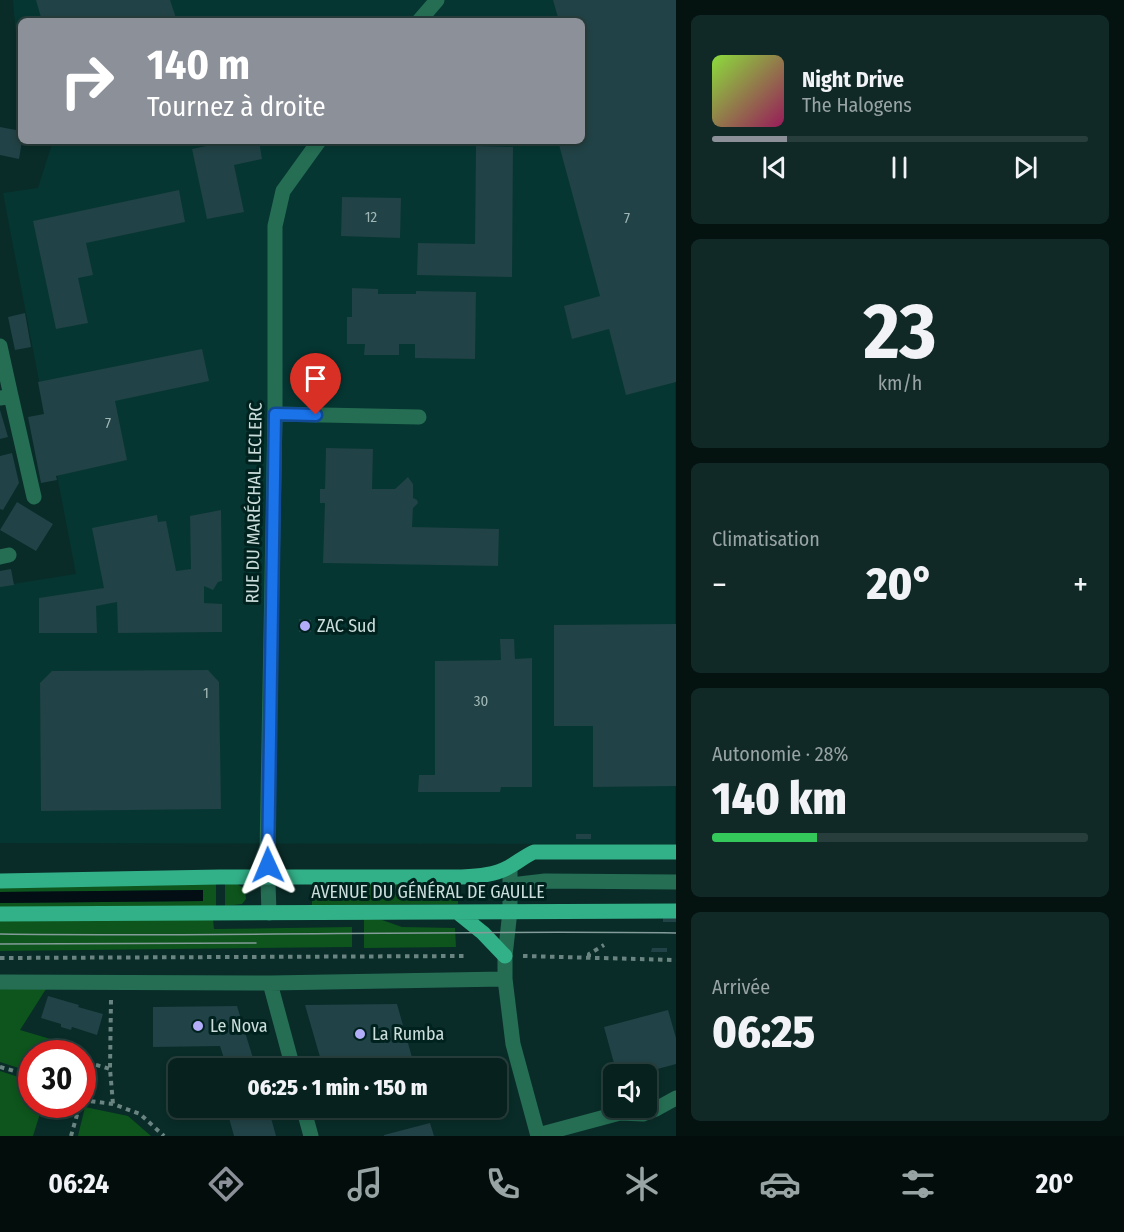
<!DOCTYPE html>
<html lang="fr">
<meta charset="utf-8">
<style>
:root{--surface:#07211e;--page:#102927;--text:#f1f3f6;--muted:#98a3a4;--line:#283e3c;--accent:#8c9099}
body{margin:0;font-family:"Fira Sans Condensed",sans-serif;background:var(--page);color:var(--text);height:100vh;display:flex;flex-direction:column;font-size:22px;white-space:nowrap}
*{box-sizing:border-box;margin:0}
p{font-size:20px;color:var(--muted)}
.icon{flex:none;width:33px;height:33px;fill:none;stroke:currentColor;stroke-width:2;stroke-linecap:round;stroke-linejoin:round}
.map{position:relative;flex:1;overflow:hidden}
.panel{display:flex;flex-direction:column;gap:15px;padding:15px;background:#041210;width:448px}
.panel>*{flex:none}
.hud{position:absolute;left:18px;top:18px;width:567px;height:126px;border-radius:9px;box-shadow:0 3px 9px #0003,0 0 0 2px var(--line);background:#8c9099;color:#fff;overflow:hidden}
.buttons{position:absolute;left:603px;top:1064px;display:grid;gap:12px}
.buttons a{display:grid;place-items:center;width:54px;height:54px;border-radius:9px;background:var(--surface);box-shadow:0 3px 9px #0003,0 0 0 2px var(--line);font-size:30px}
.speed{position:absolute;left:18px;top:1040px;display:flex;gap:12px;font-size:30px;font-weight:700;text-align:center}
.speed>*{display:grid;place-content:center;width:78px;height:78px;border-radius:50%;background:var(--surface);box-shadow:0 3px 9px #0003,0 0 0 2px var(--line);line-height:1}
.speed .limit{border:9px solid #d22;background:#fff;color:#111}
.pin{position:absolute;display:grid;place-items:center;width:51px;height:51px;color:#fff;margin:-62px -26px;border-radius:50% 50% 50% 0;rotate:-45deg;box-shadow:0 0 6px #0007}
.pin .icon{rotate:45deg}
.me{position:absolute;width:66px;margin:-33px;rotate:359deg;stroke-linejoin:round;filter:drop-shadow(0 0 4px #0008)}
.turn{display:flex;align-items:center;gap:21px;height:126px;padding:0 30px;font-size:27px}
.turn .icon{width:78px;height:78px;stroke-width:2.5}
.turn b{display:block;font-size:42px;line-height:51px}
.big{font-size:45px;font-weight:800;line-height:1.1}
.panel .card{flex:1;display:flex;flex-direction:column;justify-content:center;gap:9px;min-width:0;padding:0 21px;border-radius:9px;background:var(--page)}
.panel .dial{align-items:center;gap:0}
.dial b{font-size:78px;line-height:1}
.song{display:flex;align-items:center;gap:18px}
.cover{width:72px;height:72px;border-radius:9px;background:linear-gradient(135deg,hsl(90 70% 55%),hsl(330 70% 35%))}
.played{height:6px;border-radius:3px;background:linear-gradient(90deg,var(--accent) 20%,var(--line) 20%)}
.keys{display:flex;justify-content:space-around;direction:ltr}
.heat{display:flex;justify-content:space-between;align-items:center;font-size:33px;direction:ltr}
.charge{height:9px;border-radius:4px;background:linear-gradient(90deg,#34c759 28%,var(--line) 0)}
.trip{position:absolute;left:168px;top:1058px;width:339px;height:60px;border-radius:9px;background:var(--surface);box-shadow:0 3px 9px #0003,0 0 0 2px var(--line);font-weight:800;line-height:60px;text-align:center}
.tabs{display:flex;height:96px;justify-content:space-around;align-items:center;background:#030d0c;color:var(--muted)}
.tabs .icon{width:42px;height:42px}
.tabs .current{color:var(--accent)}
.tabs b{font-size:27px;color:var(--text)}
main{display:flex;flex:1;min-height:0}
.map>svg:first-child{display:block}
</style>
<main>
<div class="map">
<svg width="676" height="1136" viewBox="0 0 676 1136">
<rect width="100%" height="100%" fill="#092c28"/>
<!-- built -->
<path fill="#063632" d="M13 0H675V844L0 843V586L76 574 3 193 38 188 53 141H582V21H21V95Z"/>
<!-- green -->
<path fill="#0d551c" d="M458 882V904L312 905V883Z
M216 884V906L0 908V903L203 901V890L0 892V888Z
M225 884H237L245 889 246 899 242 904 225 906Z
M213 919 214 929 352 927V947L0 951V921Z
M364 919 382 920 402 927 455 928 456 947 364 948Z
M0 989H46L20 1030 74 1046 72 1053H32L31 1072 0 1062Z
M0 1071 31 1081 32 1104H43L33 1136H0Z
M85 1107 128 1116 151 1136H78Z"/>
<!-- water -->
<path fill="#020e14" d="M203 890V901L0 903V892Z"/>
<!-- building -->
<path fill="#214246" d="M36 0H170L177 21H42Z
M553 0H676V382L626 395 609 329 572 339 564 306 600 296 558 141H582V21H559Z
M0 127 21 131 22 141 19 159 0 155Z
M230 141H259L262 159 234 165 244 212 207 219 192 149Z
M476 146 513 147 512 277 417 275 418 243 475 244Z
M179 190 185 222 86 243 93 275 78 278 88 323 56 329 33 221Z
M342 197 401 198 400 238 341 236Z
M352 288 378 289V294H416V291L476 292 475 359 415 358V344H399V355H364L365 344H347V317H352Z
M25 313 31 347 15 350 8 317Z
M202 349 209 381 115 401 127 460 56 476 57 480 41 483 28 417 44 414 38 382Z
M0 410 8 437 0 439Z
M326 448 373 449 372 489H395L408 477 413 484V498L417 500 418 503 413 508 412 527 499 529 498 566 323 563 325 503H320V489H325Z
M12 453 19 483 3 510 0 509V456Z
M17 502 53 524 36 551 0 530Z
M221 510 222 581 218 582 213 590 204 586V603L222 604V632L118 633 117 602 96 606 97 633H39V598L104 588 92 528 157 515 158 522 166 521 176 571 191 569 190 516Z
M11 569 14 585 0 587V571Z
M299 619 311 620V632H299Z
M676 624V786L593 787V726H554V625Z
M500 639H514L515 659 532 658V787H501L500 792H418L419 775H435V661L501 660Z
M208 670 219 682 221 809 41 811 40 683 52 671Z
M576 834H591V839H576Z
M663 917H676V922H663Z
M652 948H667V952H651Z
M48 996 79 1005 78 1007 103 1014 97 1035 72 1027 71 1030 61 1027V1024L41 1018Z
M397 1004 415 1068H355L354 1064H322L305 1005Z
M237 1006 256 1068H227L220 1046 153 1047V1007Z
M668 1010 676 1038V1064L639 1074H617L604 1027Z
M226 1107H268L276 1136H234Z
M334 1107H376V1108L338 1118Z
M430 1123 434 1136H384V1135Z"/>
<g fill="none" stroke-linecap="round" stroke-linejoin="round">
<!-- path -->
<path stroke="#6a8481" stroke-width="4" stroke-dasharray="4.5 4.5" stroke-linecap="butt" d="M523 956 676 960
M589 957V954L604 945
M0 958 468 956
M111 1000 110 1069 113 1104
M0 1067 32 1076
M82 1095 93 1064 110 1069
M82 1100 113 1104 140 1114 164 1136
M71 1136 80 1104"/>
<!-- minor -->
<path stroke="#256e54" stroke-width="15" d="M419 21 437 0
M0 346 11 396 0 398
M11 396 34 497
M275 414 419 417
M0 557 9 555
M510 867V911L505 956V979L513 1044 538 1136
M511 885 545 881 676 882
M269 913 267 852 275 414V226L283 191 319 141
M0 982 270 983 505 979
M270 983 293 1068
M303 1107 311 1136
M538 1135 620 1113 643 1114 656 1109 676 1098"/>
<!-- major -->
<path stroke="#32b087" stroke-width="15" d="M0 881 220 877H462C479 876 494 875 509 867 518 862 525 856 534 852H676
M457 912 483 933 505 956
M0 914 676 911"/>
<!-- tram -->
<path stroke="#839b99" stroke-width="1.5" d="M0 934C225 937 450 930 676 933
M0 944 256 943"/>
</g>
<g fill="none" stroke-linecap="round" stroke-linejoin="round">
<!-- route casing -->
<g stroke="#114b97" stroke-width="15">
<path id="route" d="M268 865 275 414 316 415"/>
</g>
<!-- route -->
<use href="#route" stroke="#1a73e8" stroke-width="10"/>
</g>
<!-- markers -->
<g fill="#b3adf9" stroke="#00221f" stroke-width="2">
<circle cx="305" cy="626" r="6"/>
<circle cx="198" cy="1026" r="6"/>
<circle cx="360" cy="1034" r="6"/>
</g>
<g text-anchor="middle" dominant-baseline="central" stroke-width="6" stroke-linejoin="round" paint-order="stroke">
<!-- number labels -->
<g font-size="15" fill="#a1b7b6">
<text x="371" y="217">12</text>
<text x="627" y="218">7</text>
<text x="108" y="423">7</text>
<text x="206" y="693">1</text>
<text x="481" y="701">30</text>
</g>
<!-- street labels -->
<g font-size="18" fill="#ccdedc" stroke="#00221f">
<text transform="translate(254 503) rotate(-89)">RUE DU MARÉCHAL LECLERC</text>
<text x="428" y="892">AVENUE DU GÉNÉRAL DE GAULLE</text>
</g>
<!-- poi labels -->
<g font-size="18" fill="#ccdedc" stroke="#00221f" text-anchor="start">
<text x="317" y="626">ZAC Sud</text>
<text x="210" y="1026">Le Nova</text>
<text x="372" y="1034">La Rumba</text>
</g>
</g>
</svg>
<div class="buttons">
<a><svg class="icon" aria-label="sound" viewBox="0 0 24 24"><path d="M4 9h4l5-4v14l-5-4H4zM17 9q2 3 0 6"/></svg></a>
</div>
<div class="speed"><div class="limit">30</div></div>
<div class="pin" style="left:316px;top:415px;background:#d93025"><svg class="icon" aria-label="arrive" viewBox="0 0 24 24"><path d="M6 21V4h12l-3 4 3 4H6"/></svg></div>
<svg class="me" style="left:268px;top:865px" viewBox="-20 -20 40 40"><path d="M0-17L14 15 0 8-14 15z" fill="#1a73e8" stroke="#fff" stroke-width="4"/></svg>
<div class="trip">06:25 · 1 min · 150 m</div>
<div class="hud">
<div class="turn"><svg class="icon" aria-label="right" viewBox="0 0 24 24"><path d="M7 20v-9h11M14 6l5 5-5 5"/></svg><div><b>140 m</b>Tournez à droite</div></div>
</div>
</div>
<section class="panel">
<div class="card">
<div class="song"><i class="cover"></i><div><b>Night Drive</b><p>The Halogens</p></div></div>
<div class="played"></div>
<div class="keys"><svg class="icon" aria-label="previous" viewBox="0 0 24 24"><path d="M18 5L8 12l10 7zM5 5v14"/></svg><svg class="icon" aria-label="pause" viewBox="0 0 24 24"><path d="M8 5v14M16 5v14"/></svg><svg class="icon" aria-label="next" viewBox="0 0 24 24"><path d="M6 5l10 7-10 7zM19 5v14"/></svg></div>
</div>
<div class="card dial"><b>23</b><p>km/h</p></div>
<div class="card"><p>Climatisation</p>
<div class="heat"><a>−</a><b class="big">20°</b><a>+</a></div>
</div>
<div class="card"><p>Autonomie · 28%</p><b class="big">140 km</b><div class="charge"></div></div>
<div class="card"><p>Arrivée</p><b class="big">06:25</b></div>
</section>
</main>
<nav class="tabs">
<b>06:24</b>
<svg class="icon current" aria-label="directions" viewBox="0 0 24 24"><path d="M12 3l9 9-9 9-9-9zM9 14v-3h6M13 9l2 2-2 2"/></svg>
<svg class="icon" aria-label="music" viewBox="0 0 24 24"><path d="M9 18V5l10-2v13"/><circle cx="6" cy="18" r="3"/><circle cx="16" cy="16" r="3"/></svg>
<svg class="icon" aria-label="phone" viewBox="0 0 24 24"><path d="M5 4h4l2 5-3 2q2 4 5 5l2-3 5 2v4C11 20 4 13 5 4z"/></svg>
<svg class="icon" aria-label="climate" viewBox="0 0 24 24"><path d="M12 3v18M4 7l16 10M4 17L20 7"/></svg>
<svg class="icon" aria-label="car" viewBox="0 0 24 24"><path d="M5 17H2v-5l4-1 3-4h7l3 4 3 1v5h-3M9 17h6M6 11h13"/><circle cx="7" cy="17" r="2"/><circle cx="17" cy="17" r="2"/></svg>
<svg class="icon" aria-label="filters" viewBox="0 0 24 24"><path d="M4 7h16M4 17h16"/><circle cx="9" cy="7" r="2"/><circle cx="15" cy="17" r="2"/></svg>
<b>20°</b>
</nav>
